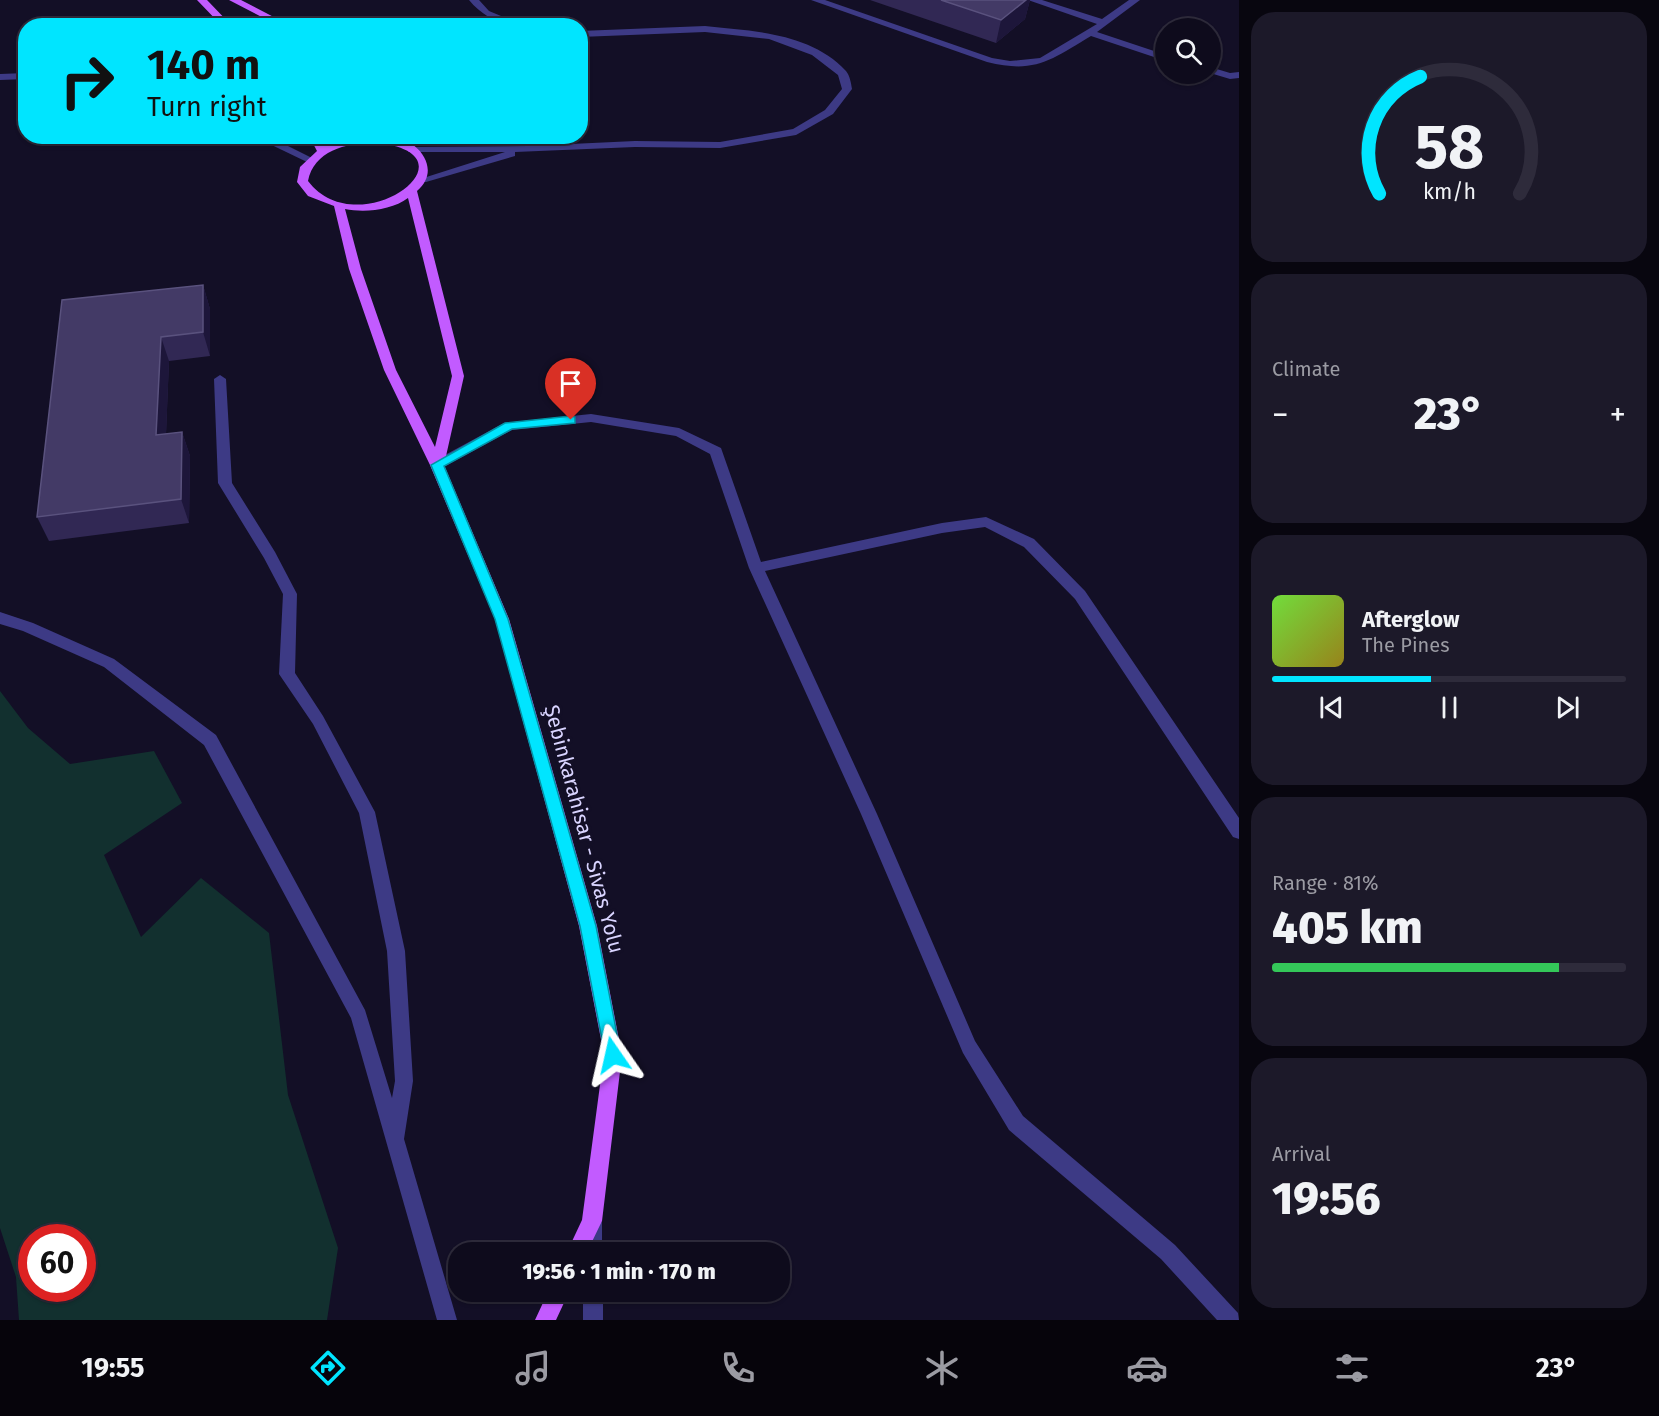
<!DOCTYPE html>
<meta charset="utf-8">
<style>
:root{--surface:#0e0b1c;--page:#1c1929;--text:#f1f3f6;--muted:#9b9ba3;--line:#2e2b3b;--accent:#00e5ff}
body{margin:0;font-family:"Fira Sans",sans-serif;background:var(--page);color:var(--text);height:100vh;display:flex;flex-direction:column;font-size:22px;white-space:nowrap}
*{box-sizing:border-box;margin:0}
p{font-size:20px;color:var(--muted)}
.icon{flex:none;width:33px;height:33px;fill:none;stroke:currentColor;stroke-width:2;stroke-linecap:round;stroke-linejoin:round}
.map{position:relative;flex:1;overflow:hidden}
.details{display:flex;flex-direction:column;gap:12px;padding:12px;background:#08060f;width:420px}
.details>*{flex:none}
.hud{position:absolute;left:18px;top:18px;width:570px;height:126px;border-radius:24px;box-shadow:0 2px 4px #0004,0 0 0 2px var(--line);background:#00e5ff;color:#111;overflow:hidden}
.buttons{position:absolute;left:1155px;top:18px;display:grid;gap:12px}
.buttons a{display:grid;place-items:center;width:66px;height:66px;border-radius:50%;background:var(--surface);box-shadow:0 2px 4px #0004,0 0 0 2px var(--line);font-size:30px}
.speed{position:absolute;left:18px;top:1224px;display:flex;gap:12px;font-size:30px;font-weight:700;text-align:center}
.speed>*{display:grid;place-content:center;width:78px;height:78px;border-radius:50%;background:var(--surface);box-shadow:0 2px 4px #0004,0 0 0 2px var(--line);line-height:1}
.speed .limit{border:9px solid #d22;background:#fff;color:#111}
.pin{position:absolute;display:grid;place-items:center;width:51px;height:51px;color:#fff;margin:-62px -26px;border-radius:50% 50% 50% 0;rotate:-45deg;box-shadow:0 0 6px #0007}
.pin .icon{rotate:45deg}
.me{position:absolute;width:66px;margin:-33px;rotate:349deg;stroke-linejoin:round;filter:drop-shadow(0 0 4px #0008)}
.turn{display:flex;align-items:center;gap:21px;height:126px;padding:0 30px;font-size:27px}
.turn .icon{width:78px;height:78px;stroke-width:2.5}
.turn b{display:block;font-size:42px;line-height:51px}
.big{font-size:45px;font-weight:800;line-height:1.1}
.details .tile{flex:1;display:flex;flex-direction:column;justify-content:center;gap:9px;min-width:0;padding:0 21px;border-radius:24px;background:var(--page)}
.details .dial{align-items:center;gap:0}
.dial svg{height:156px;overflow:visible;fill:none;stroke:var(--line);stroke-width:7;stroke-linecap:round;text-anchor:middle}
.dial text{fill:var(--text);stroke:none}
.song{display:flex;align-items:center;gap:18px}
.cover{width:72px;height:72px;border-radius:9px;background:linear-gradient(135deg,hsl(100 70% 55%),hsl(50 70% 35%))}
.played{height:6px;border-radius:3px;background:linear-gradient(90deg,var(--accent) 45%,var(--line) 45%)}
.keys{display:flex;justify-content:space-around;direction:ltr}
.heat{display:flex;justify-content:space-between;align-items:center;font-size:33px;direction:ltr}
.charge{height:9px;border-radius:4px;background:linear-gradient(90deg,#34c759 81%,var(--line) 0)}
.trip{position:absolute;left:448px;top:1242px;width:342px;height:60px;border-radius:24px;background:var(--surface);box-shadow:0 2px 4px #0004,0 0 0 2px var(--line);font-weight:800;line-height:60px;text-align:center}
.tab-bar{display:flex;height:96px;justify-content:space-around;align-items:center;background:#06040b;color:var(--muted)}
.tab-bar .icon{width:42px;height:42px}
.tab-bar .selected{color:var(--accent)}
.tab-bar b{font-size:27px;color:var(--text)}
main{display:flex;flex:1;min-height:0}
.map>svg:first-child{display:block}
</style>
<main>
<div class="map">
<svg width="1239" height="1320" viewBox="0 0 1239 1320">
<rect width="100%" height="100%" fill="#130f26"/>
<!-- green -->
<path fill="#12302f" fill-rule="evenodd" d="M0 691 28 728 70 764 154 751 182 803 104 855 141 937 201 878 269 933 288 1095 338 1248 327 1320H19L16 1277 0 1228ZM32 1238H82V1288H32Z"/>
<g fill="none" stroke-linecap="round" stroke-linejoin="round">
<!-- minor -->
<path fill="#3d3a85" fill-rule="evenodd" d="M469 0H479L489 11 525 26C503 26 484 18 469 0Z
M811 0H825L992 58 1010 61 1040 58 1097 24 1028 0H1042L1102 19 1129 0H1140L1097 32 1166 55V61L1091 36C1051 60 1035 74 987 62Z
M705 26C753 31 811 33 846 71 850 76 851 83 852 89L833 114 796 135 720 148 635 147 515 152V156L426 182H418L417 180 505 152H408V148L412 147 528 146 635 141 720 142 793 129 825 110 842 89 838 75 812 55 769 39 705 32 580 37V31Z
M1210 67 1230 73 1239 72V78L1230 79 1210 73Z
M26 73V79L0 80V74Z
M253 136H268L316 160 315 162H307Z
M220 375 226 379 232 483 275 552 297 594 295 673 323 716 375 812 405 951 413 1081 404 1139 457 1320H437L351 1018 204 745 104 667 23 631 0 624V612L33 623 114 659 216 735 365 1010 392 1098 395 1081 387 951 359 813 313 724 279 674 283 594 264 558 218 483 214 379Z
M591 414 679 428 721 448 761 562 942 523 986 517 1034 539 1085 591 1239 818V839L1233 837 1075 599 1024 547 985 527 942 533 765 571 877 814 975 1041 1023 1116 1175 1245 1238 1313 1239 1320H1217L1161 1259 1009 1130 963 1053 861 814 749 568 710 454 676 436 591 422 512 430 442 468 437 470 430 465 432 462 504 423Z
M592 1213 599 1216 602 1223V1252H582V1223L585 1216Z
M583 1292H603V1320H583Z"/>
<!-- major -->
<path fill="#c25bff" fill-rule="evenodd" d="M197 0H207L232 26H222Z
M229 0H241L291 26H279Z
M309 136H320L325 146 358 137 390 139 388 136C415 136 444 168 417 191L464 376 444 465 509 619 597 926 622 1055 602 1221 587 1252H567L582 1220 604 1055 579 926 495 619 430 465 384 370 349 269 334 206 308 196 297 182 300 167 317 151ZM378 143C483 155 358 247 308 181 314 149 350 142 378 143ZM408 198 452 376 435 447 396 370 361 269 345 209C365 213 392 210 408 198Z
M548 1292H569L556 1320H535Z"/>
</g>
<!-- wall -->
<path fill="#312854" d="M870 0H1030L1025 19 996 43Z
M203 285 210 309V356L169 361 166 434 182 432 190 456 189 523 49 541 37 517 62 300Z"/>
<!-- shaded-wall -->
<path fill="#1d163a" d="M1026 0H1030L1025 19 996 43 1001 20Z
M203 285 210 309V356L203 332Z
M161 337 169 361 165 459 156 435Z
M182 432 190 456 189 523 181 499Z"/>
<!-- building -->
<path fill="#433a66" stroke="#5a527e" stroke-width="1.5" d="M941 0H1026L1001 20Z
M203 285V332L161 337 156 435 182 432 181 499 37 517 62 300Z"/>
<!-- route -->
<path fill="#00e5ff" stroke="#0095a6" stroke-width="1.5" d="M571 416 575 417V423L512 429 444 466 508 619 596 926 621 1055 619 1061 613 1063 607 1061 605 1055 580 926 495 619 431 465 505 423Z"/>
<g text-anchor="middle" dominant-baseline="central" stroke-width="6" stroke-linejoin="round" paint-order="stroke">
<!-- street labels -->
<g font-size="21" fill="#d9d4ff" stroke="#130f26">
<text transform="translate(584 829) rotate(75)">Şebinkarahisar - Sivas Yolu</text>
</g>
</g>
</svg>
<div class="buttons">
<a><svg class="icon" aria-label="search" viewBox="0 0 24 24"><circle cx="10" cy="10" r="6"/><path d="M15 15l6 6"/></svg></a>
</div>
<div class="speed"><div class="limit">60</div></div>
<div class="pin" style="left:571px;top:420px;background:#d93025"><svg class="icon" aria-label="arrive" viewBox="0 0 24 24"><path d="M6 21V4h12l-3 4 3 4H6"/></svg></div>
<svg class="me" style="left:613px;top:1055px" viewBox="-20 -20 40 40"><path d="M0-17L14 15 0 8-14 15z" fill="#00e5ff" stroke="#fff" stroke-width="4"/></svg>
<div class="trip">19:56 · 1 min · 170 m</div>
<div class="hud">
<div class="turn"><svg class="icon" aria-label="right" viewBox="0 0 24 24"><path d="M7 20v-9h11M14 6l5 5-5 5"/></svg><div><b>140 m</b>Turn right</div></div>
</div>
</div>
<section class="details">
<div class="tile dial"><svg viewBox="0 0 100 80">
<path d="M14 69A42 42 0 1 1 86 69"/>
<path d="M14 69A42 42 0 0 1 35 9" stroke="#00e5ff"/>
<text x="50" y="56" font-size="32" font-weight="700">58</text>
<text x="50" y="72" font-size="11">km/h</text>
</svg></div>
<div class="tile"><p>Climate</p>
<div class="heat"><a>−</a><b class="big">23°</b><a>+</a></div>
</div>
<div class="tile">
<div class="song"><i class="cover"></i><div><b>Afterglow</b><p>The Pines</p></div></div>
<div class="played"></div>
<div class="keys"><svg class="icon" aria-label="previous" viewBox="0 0 24 24"><path d="M18 5L8 12l10 7zM5 5v14"/></svg><svg class="icon" aria-label="pause" viewBox="0 0 24 24"><path d="M8 5v14M16 5v14"/></svg><svg class="icon" aria-label="next" viewBox="0 0 24 24"><path d="M6 5l10 7-10 7zM19 5v14"/></svg></div>
</div>
<div class="tile"><p>Range · 81%</p><b class="big">405 km</b><div class="charge"></div></div>
<div class="tile"><p>Arrival</p><b class="big">19:56</b></div>
</section>
</main>
<nav class="tab-bar">
<b>19:55</b>
<svg class="icon selected" aria-label="directions" viewBox="0 0 24 24"><path d="M12 3l9 9-9 9-9-9zM9 14v-3h6M13 9l2 2-2 2"/></svg>
<svg class="icon" aria-label="music" viewBox="0 0 24 24"><path d="M9 18V5l10-2v13"/><circle cx="6" cy="18" r="3"/><circle cx="16" cy="16" r="3"/></svg>
<svg class="icon" aria-label="phone" viewBox="0 0 24 24"><path d="M5 4h4l2 5-3 2q2 4 5 5l2-3 5 2v4C11 20 4 13 5 4z"/></svg>
<svg class="icon" aria-label="climate" viewBox="0 0 24 24"><path d="M12 3v18M4 7l16 10M4 17L20 7"/></svg>
<svg class="icon" aria-label="car" viewBox="0 0 24 24"><path d="M5 17H2v-5l4-1 3-4h7l3 4 3 1v5h-3M9 17h6M6 11h13"/><circle cx="7" cy="17" r="2"/><circle cx="17" cy="17" r="2"/></svg>
<svg class="icon" aria-label="filters" viewBox="0 0 24 24"><path d="M4 7h16M4 17h16"/><circle cx="9" cy="7" r="2"/><circle cx="15" cy="17" r="2"/></svg>
<b>23°</b>
</nav>
